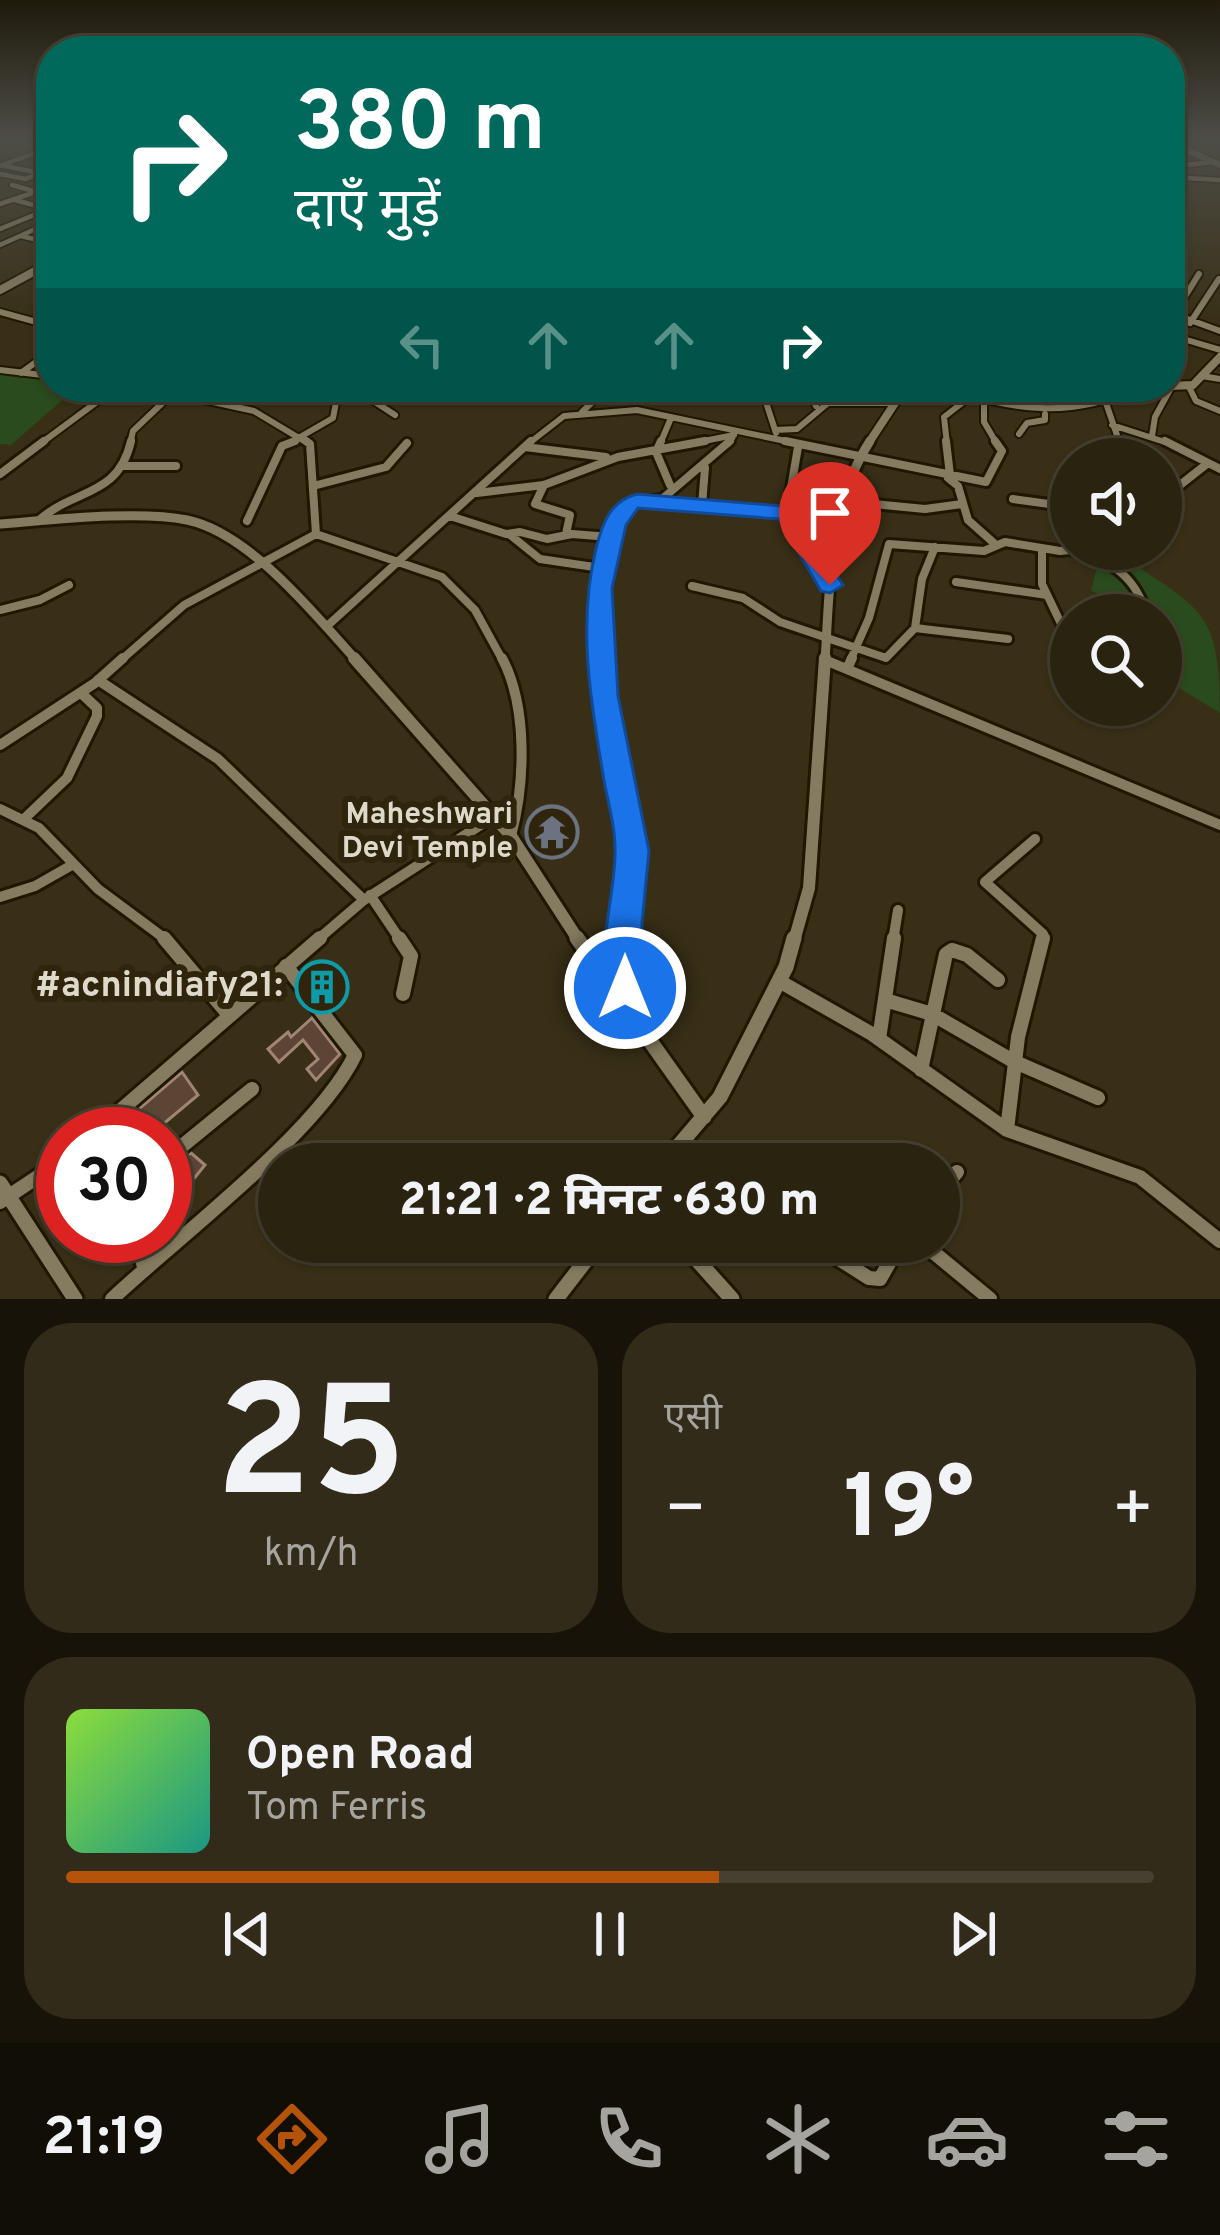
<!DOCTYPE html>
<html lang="hi">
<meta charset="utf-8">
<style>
:root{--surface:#2a2310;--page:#322b19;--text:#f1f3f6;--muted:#a5a49f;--line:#464030;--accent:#b45309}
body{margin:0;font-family:Overpass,"Noto Sans Devanagari",sans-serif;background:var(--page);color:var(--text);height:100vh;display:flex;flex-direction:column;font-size:45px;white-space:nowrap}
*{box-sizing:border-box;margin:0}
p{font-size:39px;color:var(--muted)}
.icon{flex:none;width:66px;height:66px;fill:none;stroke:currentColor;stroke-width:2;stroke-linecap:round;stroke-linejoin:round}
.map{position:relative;height:1299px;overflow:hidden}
.drawer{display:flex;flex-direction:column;gap:24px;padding:24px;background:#171309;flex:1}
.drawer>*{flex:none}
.top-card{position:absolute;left:36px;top:36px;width:1149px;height:366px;border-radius:48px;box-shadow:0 3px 9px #0004,0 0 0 3px var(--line);background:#00695c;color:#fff;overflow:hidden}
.buttons{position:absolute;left:1050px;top:438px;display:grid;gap:24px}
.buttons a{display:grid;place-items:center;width:132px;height:132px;border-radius:50%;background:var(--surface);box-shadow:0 3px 9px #0004,0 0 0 3px var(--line);font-size:60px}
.speed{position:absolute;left:36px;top:1107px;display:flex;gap:24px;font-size:60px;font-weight:700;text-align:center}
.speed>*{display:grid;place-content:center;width:156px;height:156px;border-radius:50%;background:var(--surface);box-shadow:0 3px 9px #0004,0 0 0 3px var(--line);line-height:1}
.speed .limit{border:18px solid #d22;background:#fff;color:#111}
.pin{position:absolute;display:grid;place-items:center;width:102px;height:102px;color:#fff;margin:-123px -51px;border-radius:50% 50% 50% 0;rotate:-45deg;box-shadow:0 0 12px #0007}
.pin .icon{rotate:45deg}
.me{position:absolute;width:132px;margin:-66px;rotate:0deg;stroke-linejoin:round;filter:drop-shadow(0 0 9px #0008)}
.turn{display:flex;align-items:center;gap:42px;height:252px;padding:0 60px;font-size:54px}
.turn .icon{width:156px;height:156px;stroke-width:2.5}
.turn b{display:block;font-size:84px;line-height:102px}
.lanes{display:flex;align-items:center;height:114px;padding:0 60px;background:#0003;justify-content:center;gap:60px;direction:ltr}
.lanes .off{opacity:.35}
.big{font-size:90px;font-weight:800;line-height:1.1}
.drawer .tile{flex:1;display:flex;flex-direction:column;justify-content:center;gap:18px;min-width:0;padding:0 42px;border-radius:48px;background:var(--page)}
.drawer .dial{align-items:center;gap:0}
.dial b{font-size:156px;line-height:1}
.song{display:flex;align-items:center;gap:36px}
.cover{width:144px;height:144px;border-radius:18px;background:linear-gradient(135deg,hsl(90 70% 55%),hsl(170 70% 35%))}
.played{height:12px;border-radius:6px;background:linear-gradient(90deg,var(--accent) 60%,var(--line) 60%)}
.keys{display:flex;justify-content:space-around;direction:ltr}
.heat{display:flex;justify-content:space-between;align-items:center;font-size:66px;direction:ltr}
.drawer .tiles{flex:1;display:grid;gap:24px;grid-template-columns:1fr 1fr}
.tile:last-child{grid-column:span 2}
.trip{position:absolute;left:258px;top:1143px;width:702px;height:120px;border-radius:60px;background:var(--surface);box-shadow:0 3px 9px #0004,0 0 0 3px var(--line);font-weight:800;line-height:120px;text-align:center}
.tabs{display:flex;height:192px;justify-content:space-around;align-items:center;background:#110e06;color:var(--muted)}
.tabs .icon{width:84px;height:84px}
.tabs .active{color:var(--accent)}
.tabs b{font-size:54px;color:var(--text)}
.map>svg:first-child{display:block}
</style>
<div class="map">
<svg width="1220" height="1299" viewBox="0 0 1220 1299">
<rect width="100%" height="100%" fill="#382f16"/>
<!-- green -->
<path fill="#294b1d" d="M0 374 51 380V387H68L62 393 68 395 11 445 0 444Z
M1123 557C1203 610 1220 612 1220 713L1161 677V657L1177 647 1161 628V615L1091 591 1099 559Z"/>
<!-- building -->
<path fill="#5d4535" stroke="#a08573" stroke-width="3" d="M312 1018 340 1054 316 1080 307 1069 318 1059 303 1040 279 1062 268 1049 288 1032 291 1037Z
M182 1072 198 1095 162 1125 172 1139 165 1145V1134H125L120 1125Z
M191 1153 205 1165 176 1201 165 1192V1171Z"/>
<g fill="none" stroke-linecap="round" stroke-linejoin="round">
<!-- minor-far4 casing -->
<g stroke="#1f1700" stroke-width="8">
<path id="minor-far4" d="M1170 155 1190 165
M0 166 51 147
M5 166 50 175
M1170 167 1212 162
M0 174 26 179 40 173
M1170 177 1220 180
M12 185 51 196
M15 200 48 209
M0 204 50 187
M0 229 51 208
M21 236 51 243
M0 245 51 222"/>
</g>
<!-- minor-far3 casing -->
<g stroke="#1f1700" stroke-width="10">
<path id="minor-far3" d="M1199 274 1174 314 1220 331
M0 312 51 326
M1190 323 1219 279
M1170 335 1220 350
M0 370 51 376
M21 373 51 351
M1202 376 1220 379
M145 387 254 411 309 444
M352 387 395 415
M761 387 776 433
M808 387 816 406
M935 387C1015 408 1063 422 1141 387
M1189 387 1196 401 1220 411
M984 400V422L997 444
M1106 403 1120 444
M582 412 608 387
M1112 425 1171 444
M775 430 797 429 828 403H895
M1019 434 1027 423 1045 420V414
M1152 436 1155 417 1172 386
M40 444 117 387
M130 444 133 431 175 391
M288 444 333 418 339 387
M528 444 564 416 637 410 800 444
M660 444 671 418
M689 444 734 435
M728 444 734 435
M947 444 944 417 971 396"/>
</g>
<!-- minor-far2 casing -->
<g stroke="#1f1700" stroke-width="14">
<path id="minor-far2" d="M661 441 656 452 670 485
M785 441 986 482 1002 451 995 441
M946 441 950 475
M1119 441 1125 459
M1165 441 1220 469
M525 447 606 457
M798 447 787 512 830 584
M125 466H176
M0 474 44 441
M948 478 958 486 968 520 995 544
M544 485 535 504 570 515 566 534
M313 486 386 467 407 443
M477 493 544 485 618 457 705 441
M1013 499 1071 507
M1161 500 1208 463
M842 501 925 509 962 504
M658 502 787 512
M702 505 705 468
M450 516 506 534 520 532 547 539 572 534 610 537
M38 521C74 488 118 498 131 441
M247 521 282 446 295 441
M316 534 442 577 475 610 503 661
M509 534 540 559 601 568
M1042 548V584L1064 630
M1075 551C1113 562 1135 576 1147 615
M956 582 1047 595
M692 586 743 598 780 622 886 658 915 628 922 579 935 547
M0 610 40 600 69 585
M326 627 531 441
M915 628 1008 639
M120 661 184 605 316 534 310 444 306 441
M600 661C595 602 599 555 630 503L662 499 730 441
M850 661 869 618 889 544 984 551 1005 542 1060 551 1080 549"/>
</g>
<!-- minor-far1 casing -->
<g stroke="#1f1700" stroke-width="16">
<path id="minor-far1" d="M502 658C528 707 525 784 511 836
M600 658 632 845 626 941
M825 660 1220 825
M847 669 852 658
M98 680 218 759 364 900
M0 745 95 683 123 658
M0 809 39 828 98 889 168 941
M25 818 67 778 97 716V708L81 693
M1035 839 985 882 1043 934 1042 941
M370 895 401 941
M0 897 35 886 72 865
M316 941 364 900 493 817
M893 941 898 910"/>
</g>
<!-- minor casing -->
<g stroke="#1f1700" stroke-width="20">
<path id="minor" d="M164 938 229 1015
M399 938 411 956 403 994
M627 938V1002
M779 981 872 1034 1007 1130 1140 1177 1220 1241
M885 1000 932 1014 1013 1061 1098 1098
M879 1039 894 938
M921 1070 946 954 952 950 967 955 998 980
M1007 1130 1018 1037 1043 938
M93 1134 320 938
M165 1160 252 1089
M939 1193 957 1172
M0 1202 63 1160
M136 1236 144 1267
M921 1242 990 1299
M831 1254 869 1278 880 1279 901 1242
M112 1299C179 1236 317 1133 355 1055L286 966"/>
</g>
<!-- tertiary-far4 casing -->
<g stroke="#1f1700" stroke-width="9">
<path id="tertiary-far4" d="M1170 142 1220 165
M29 274 51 262"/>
</g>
<!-- tertiary-far3 casing -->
<g stroke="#1f1700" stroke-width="12">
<path id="tertiary-far3" d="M0 290 35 271
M1170 386 1193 385 1220 357
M868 444 895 403 896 387"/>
</g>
<!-- tertiary-far2 casing -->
<g stroke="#1f1700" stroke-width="15">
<path id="tertiary-far2" d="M0 524C51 520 138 510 187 520 250 533 315 615 357 661
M825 661C830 587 828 505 870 441"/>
</g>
<!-- tertiary-far1 casing -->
<g stroke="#1f1700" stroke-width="18">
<path id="tertiary-far1" d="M354 658 511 836 579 941
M794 941 809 888 825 658"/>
</g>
<!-- tertiary casing -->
<g stroke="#1f1700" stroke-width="21">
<path id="tertiary" d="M577 938 704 1117
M663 1164 720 1097 786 967 794 938
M0 1183 75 1299
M681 1242 732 1299
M556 1299 600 1242"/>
</g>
<!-- minor-far4 -->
<use href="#minor-far4" stroke="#857b60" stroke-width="4.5"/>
<!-- minor-far3 -->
<use href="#minor-far3" stroke="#857b60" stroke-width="6"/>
<!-- minor-far2 -->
<use href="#minor-far2" stroke="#857b60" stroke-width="8"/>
<!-- minor-far1 -->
<use href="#minor-far1" stroke="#857b60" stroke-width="10"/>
<!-- minor -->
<use href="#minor" stroke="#857b60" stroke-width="14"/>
<!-- tertiary-far4 -->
<use href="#tertiary-far4" stroke="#857b60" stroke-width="6"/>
<!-- tertiary-far3 -->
<use href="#tertiary-far3" stroke="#857b60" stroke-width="8"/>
<!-- tertiary-far2 -->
<use href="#tertiary-far2" stroke="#857b60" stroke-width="9"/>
<!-- tertiary-far1 -->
<use href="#tertiary-far1" stroke="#857b60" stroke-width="12"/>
<!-- tertiary -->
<use href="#tertiary" stroke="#857b60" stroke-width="15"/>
</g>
<!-- sky -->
<linearGradient id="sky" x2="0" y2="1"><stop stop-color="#1f1a0c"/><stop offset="0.43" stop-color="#4d4d47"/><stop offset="1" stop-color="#4d4d47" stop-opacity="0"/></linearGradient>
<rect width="1220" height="322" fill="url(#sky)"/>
<!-- route -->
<path fill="#1a73e8" stroke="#114b97" stroke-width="3" d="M637 494 795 507 843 585 830 593 821 591 779 519 638 508 626 525 612 588 618 696 649 851 642 923 643 988 638 1001 625 1006 612 1001C593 956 615 900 615 853 616 829 608 803 604 780 591 704 577 625 596 549 602 524 610 501 637 494Z"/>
<!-- icons -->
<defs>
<g id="temple-ring" transform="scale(2.7)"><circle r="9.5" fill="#2e250c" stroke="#6b7280" stroke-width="1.5"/><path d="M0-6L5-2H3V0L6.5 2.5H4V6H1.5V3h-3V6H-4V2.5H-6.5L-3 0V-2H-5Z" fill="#6b7280"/></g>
<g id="building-ring" transform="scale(2.7)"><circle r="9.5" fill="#2e250c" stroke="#0f9aa8" stroke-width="1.5"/><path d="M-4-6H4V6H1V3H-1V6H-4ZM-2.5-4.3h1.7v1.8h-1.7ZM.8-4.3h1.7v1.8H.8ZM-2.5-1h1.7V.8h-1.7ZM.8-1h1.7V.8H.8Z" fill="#0f9aa8"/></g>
</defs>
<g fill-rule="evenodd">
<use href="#temple-ring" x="552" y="832"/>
<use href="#building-ring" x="322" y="987"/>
</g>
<g text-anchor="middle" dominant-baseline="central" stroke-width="12" stroke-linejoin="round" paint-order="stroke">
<!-- poi labels -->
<g font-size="30" font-weight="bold" fill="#ded9ca" stroke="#2e250c" text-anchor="end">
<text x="513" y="815">Maheshwari<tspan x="513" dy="34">Devi Temple</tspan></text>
</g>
<!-- near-poi labels -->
<g font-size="36" font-weight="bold" fill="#ded9ca" stroke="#2e250c" text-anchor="end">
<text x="283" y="987">#acnindiafy21:</text>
</g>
</g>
</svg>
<div class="buttons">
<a><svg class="icon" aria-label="sound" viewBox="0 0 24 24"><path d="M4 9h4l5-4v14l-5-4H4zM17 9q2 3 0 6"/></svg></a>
<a><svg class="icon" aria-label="search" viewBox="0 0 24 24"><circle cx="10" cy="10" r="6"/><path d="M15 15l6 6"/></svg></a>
</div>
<div class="speed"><div class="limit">30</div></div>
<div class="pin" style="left:830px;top:585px;background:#d93025"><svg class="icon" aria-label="arrive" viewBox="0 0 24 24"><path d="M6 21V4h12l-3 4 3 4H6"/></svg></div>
<svg class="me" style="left:625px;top:988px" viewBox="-20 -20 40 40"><circle r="17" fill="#1a73e8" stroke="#fff" stroke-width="3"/><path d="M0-11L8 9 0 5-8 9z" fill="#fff"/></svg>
<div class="trip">21:21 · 2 मिनट · 630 m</div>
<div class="top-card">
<div class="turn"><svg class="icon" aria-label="right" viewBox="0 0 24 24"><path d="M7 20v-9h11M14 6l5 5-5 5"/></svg><div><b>380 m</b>दाएँ मुड़ें</div></div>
<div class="lanes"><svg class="icon off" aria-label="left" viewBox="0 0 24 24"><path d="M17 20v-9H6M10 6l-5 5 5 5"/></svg><svg class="icon off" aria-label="ahead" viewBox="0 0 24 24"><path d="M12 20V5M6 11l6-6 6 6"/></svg><svg class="icon off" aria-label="ahead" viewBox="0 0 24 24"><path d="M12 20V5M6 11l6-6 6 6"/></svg><svg class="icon" aria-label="right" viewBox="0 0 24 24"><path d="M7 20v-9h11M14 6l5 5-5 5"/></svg></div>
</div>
</div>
<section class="drawer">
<div class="tiles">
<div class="tile dial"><b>25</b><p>km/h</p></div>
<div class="tile"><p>एसी</p>
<div class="heat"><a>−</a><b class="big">19°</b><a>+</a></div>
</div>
<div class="tile">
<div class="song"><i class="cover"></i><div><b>Open Road</b><p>Tom Ferris</p></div></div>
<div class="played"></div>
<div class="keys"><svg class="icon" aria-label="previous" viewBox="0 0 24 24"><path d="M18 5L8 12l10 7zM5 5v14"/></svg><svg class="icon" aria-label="pause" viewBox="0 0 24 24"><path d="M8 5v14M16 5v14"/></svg><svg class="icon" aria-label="next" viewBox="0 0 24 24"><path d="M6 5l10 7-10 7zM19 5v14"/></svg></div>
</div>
</div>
</section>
<nav class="tabs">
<b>21:19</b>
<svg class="icon active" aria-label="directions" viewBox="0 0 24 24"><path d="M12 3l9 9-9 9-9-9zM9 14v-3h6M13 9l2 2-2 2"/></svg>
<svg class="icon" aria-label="music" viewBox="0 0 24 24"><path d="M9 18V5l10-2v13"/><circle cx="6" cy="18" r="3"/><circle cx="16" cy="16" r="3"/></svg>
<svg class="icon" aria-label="phone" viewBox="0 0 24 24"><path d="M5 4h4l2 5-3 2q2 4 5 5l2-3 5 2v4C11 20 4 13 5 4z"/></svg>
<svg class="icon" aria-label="climate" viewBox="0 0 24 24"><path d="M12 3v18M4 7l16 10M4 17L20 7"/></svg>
<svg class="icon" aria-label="car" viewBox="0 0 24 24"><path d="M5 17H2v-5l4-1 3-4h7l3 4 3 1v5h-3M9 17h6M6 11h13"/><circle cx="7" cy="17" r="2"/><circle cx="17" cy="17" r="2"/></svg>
<svg class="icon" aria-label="filters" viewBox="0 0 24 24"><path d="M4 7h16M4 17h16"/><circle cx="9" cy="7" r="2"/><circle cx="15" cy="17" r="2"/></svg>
</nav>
